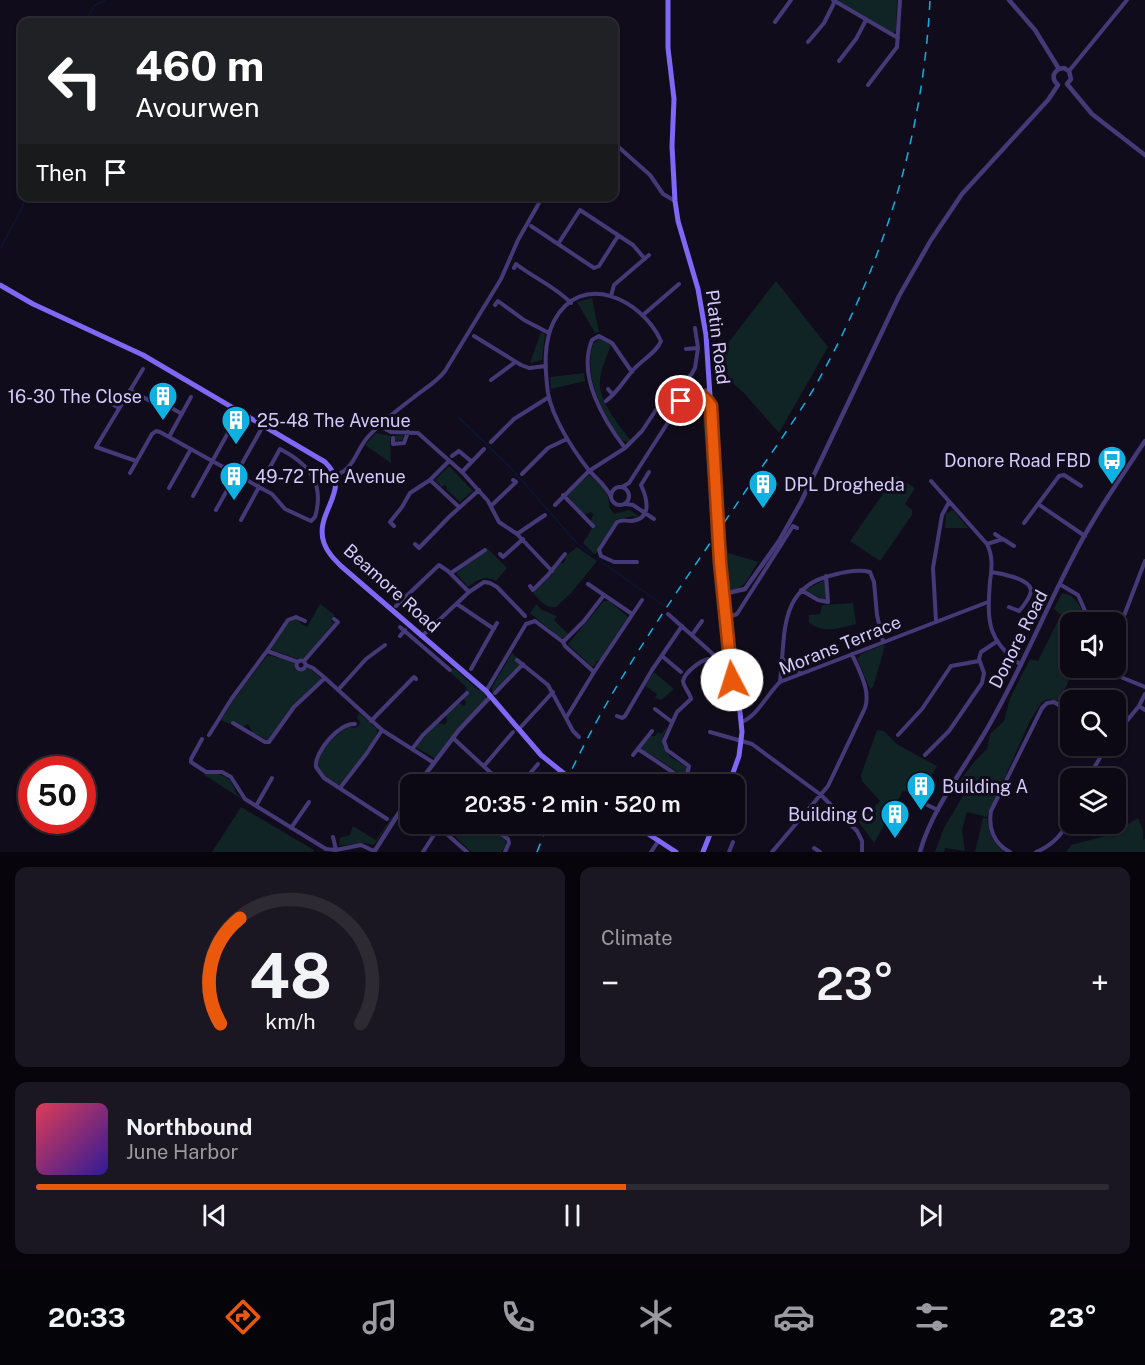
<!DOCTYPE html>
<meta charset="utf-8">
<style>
:root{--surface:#0d0914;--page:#1b1722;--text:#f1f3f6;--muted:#9a9aa0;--line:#2d2a34;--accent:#ea580c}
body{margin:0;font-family:"Public Sans",sans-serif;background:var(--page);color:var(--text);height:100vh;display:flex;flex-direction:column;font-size:22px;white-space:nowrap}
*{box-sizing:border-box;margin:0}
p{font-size:20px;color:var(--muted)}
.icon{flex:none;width:33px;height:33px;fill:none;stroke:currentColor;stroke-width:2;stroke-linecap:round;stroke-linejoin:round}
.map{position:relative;height:852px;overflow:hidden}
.sheet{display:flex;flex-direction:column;gap:15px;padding:15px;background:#07050b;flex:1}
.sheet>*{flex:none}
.banner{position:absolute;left:18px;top:18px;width:600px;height:183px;border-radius:12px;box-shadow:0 2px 4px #0004,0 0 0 2px var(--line);background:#202124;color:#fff;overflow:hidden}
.tools{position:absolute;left:1060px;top:612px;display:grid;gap:12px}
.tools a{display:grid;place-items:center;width:66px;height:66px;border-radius:12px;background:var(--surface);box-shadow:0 2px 4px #0004,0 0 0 2px var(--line);font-size:30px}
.speed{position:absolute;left:18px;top:756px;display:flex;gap:12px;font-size:30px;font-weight:700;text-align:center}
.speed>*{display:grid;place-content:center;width:78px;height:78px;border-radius:50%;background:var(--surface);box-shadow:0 2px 4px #0004,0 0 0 2px var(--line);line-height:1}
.speed .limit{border:9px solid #d22;background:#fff;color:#111}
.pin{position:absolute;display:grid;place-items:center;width:51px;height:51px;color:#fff;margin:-26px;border:3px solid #fff;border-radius:50%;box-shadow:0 2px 6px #0007}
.me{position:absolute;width:66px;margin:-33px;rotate:355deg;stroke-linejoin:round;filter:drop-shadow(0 0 4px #0008)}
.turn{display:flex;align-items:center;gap:21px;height:126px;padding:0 18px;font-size:27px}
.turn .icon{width:78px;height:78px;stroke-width:2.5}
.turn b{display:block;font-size:42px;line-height:51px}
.then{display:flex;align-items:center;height:57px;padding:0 18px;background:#0003;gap:12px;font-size:22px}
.big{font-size:45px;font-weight:600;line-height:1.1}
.sheet .widget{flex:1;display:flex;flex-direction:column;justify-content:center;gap:9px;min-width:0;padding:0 21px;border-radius:12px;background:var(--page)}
.sheet .dial{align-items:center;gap:0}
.dial svg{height:156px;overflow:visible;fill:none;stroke:var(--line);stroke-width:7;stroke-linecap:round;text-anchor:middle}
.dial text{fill:var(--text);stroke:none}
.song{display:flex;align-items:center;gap:18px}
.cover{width:72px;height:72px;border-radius:9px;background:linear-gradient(135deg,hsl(350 70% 55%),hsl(250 70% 35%))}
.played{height:6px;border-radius:3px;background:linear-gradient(90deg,var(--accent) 55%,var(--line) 55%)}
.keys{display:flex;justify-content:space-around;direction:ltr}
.heat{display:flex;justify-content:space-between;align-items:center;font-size:33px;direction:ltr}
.sheet .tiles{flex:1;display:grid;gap:15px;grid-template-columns:1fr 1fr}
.widget:last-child{grid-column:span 2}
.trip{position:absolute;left:400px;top:774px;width:345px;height:60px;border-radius:12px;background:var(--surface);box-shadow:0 2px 4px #0004,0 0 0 2px var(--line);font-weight:600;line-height:60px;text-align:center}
.dock{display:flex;height:96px;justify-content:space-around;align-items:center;background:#050408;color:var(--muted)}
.dock .icon{width:42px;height:42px}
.dock .selected{color:var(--accent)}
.dock b{font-size:27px;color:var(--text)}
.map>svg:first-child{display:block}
</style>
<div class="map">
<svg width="1145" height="852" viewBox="0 0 1145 852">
<rect width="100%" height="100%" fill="#110c1b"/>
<!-- green -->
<path fill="#102325" d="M837 0H897L896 31 892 34Z
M776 281 828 347 779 433 744 393 717 369 721 352Z
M592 298 599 332 595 333 577 302Z
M541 332 545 334 542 360 530 363Z
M600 338 611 345C607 357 600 370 600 382 598 399 620 428 631 440L628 442C611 441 593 389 591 373 590 363 590 353 593 344Z
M584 373 585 381 551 389 550 377Z
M695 399 706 404 713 504 710 502 702 407 693 401 688 402Z
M376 433 391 436 402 435 404 437 402 440 396 441 394 437 390 438 391 463 365 445Z
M449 466 473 491 460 502 446 489 447 487 445 485 441 487 435 480Z
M589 475C599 483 611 493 609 507L614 514 629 510 639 516 635 518 634 516 617 519 598 548 597 553 594 554 583 543 594 525 591 521 593 514 591 512 584 515 567 495Z
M896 475 915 488 905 504 912 510V515L880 561 850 541Z
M952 510 954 511 968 528H945L946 514Z
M723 530 728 553 759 562C747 575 751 585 732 590L726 585 721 533Z
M577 547 597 561 594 565 571 593 556 607C545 608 540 601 533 593L552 574 559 563H564L566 556Z
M488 549 507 568 496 581C484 575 478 580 468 587L456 573Z
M825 580 826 601 805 590Z
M1062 593C1078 595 1081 609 1087 622H1071V668H1075L1059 701 1048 699 1042 702 1030 721 987 817 967 812 962 830 965 851 945 848 944 852H935L944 828 967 789 958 783 974 762 987 749 990 734 1004 721 1010 698 1030 659 1038 661 1061 615 1054 609Z
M604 601H609L628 617 600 660 595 663 597 664 592 667 568 644Z
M853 603 856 624C838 628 826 634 809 623V615L820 614 822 605Z
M320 604 335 615 331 621 334 623 304 659H299L272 650 271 648 289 621 297 618 301 624 307 627Z
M536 604 542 610 557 616 554 620 568 634 564 638H560L530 613Z
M883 645 885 646 873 687 870 689 857 659 861 654Z
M512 653 518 658 516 661 520 664 492 693V687Z
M268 655 292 661 300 670 309 668 322 679 289 711 271 739 268 740 253 733 248 724 242 727 233 721 230 724 221 720 235 697Z
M454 668 478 690 480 689 485 694 486 699 436 759 415 747 438 723 445 724 447 721 446 715 460 703 464 706 466 703 464 699 468 694 465 691 467 688 450 672Z
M654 672 674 689 661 700 655 698 657 694 645 686Z
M359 713 377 729V733L367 751 341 783 337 785C331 781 321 777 318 769 312 754 338 734 348 726L355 728 359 726 360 722 357 718Z
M668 726 663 736V746L670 757 687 767 686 773 683 775 644 751 641 747 651 736H655L658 732 661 734Z
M877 730 884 731 898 745 937 766 921 794 903 791 874 843 859 822 880 801 862 781 861 775Z
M203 774H219L226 777 231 781 236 793 243 800Z
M241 807 314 850 313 852H212Z
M393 816 394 817 374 845 364 843 339 846 340 838 350 835 353 826 376 840Z
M983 818H987C989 833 992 844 1006 852H975Z
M1138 818 1143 830V840L1145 839V852H1066L1071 845 1109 835Z
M443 824H481L505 840 506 846 501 852H471Z"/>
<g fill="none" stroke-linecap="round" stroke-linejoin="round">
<!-- stream -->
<path stroke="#0b1535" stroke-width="1.5" d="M85 22 94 6 105 0
M0 249 20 212 26 196
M458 417 509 466 576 542 591 554
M596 558 663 605"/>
<!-- minor -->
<path stroke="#453a77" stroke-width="4" d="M833 0 898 38
M775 22 791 0
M808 42 824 23 835 1
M839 61 856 39 866 20
M1069 71 1127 0
M868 85 897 47 900 0
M614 143 650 175 663 194 675 201
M531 226 594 268 599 266 618 236
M558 244 580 210 633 245 645 259
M514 268 516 264C534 278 556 287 571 303
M611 296 614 285 649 255
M495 305 498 301 524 320 549 333
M643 315 679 284
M474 336 521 365 529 368 546 366
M686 349 698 348
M491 380 514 363
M608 389 613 395
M130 390 152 402 159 401 182 414
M696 394 704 397 709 403
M107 401 119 408
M606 401C618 392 624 380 634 369 642 360 657 352 661 341 642 299 581 270 554 321 543 342 545 370 548 393 552 417 573 450 588 469 596 479 606 485 611 497
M380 426 391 432 418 433 462 472 488 501 499 522 517 534 552 571
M169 437 191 397
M393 438V444L404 443 408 432
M491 442 514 419 549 397
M625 448 642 431 666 395 691 375 695 368 698 348 695 328
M452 456 459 451 472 462
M136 461 96 447 143 369
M462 472 484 449
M130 473 152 434 156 431 160 432 259 487 272 494 285 509 311 521 315 517C325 483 309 464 280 449L259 487C253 498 247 509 241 520
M522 474 548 448 567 439
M335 475C353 471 356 451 367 438 380 423 397 410 413 398 424 389 437 382 445 371L501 279 518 240 543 196
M430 480 459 507
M931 481 987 544C993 556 992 568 990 581 987 622 987 640 1021 665
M611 496a9 9 0 1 1 18 0a9 9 0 1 1-18 0Z
M622 487 629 483 683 399 709 389
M169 488 191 449
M563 495 593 526
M193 496 234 422
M626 504 633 505 654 519
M1038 504 1085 536
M555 505 589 471 625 448C604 421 577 376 592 340L599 336 612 343 632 372
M491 506 516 482 513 480
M216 510 263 426
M1024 523 1059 476 1064 475 1081 486
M394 526 390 522 402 507 410 493 430 480 449 461
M517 534 545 515
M995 534 1002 539
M415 544 419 548 449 517 479 490
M987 544 1003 539 1014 546
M500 554 503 557 523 539
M637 562H614L601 556 599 550 617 522C623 519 625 521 631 521 653 519 647 498 641 485L649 472
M991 572C1000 573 1030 579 1031 590 1031 596 1023 607 1019 611L1009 607
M451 573 485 550
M588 584 632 614
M1061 585 1078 595 1090 622
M530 586 533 590 548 575 565 554
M801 590 818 600 828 602 826 576
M457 604 494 629
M396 606 439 565 448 571 469 592
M668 614 722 662H730
M726 618 737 614 793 526 797 528
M936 621 933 568 942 515 949 502
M400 627 450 670
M1116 628 1122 621 1145 561
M692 635 702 621
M400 636 405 630
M422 636 469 592 484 582 490 583 497 587 525 616
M563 642 584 621 604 595
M267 651 288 620 296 617 305 621
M662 656 681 672
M783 659 801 673
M517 660 548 685 566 718
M296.5 665a4.5 4.5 0 1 1 9 0a4.5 4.5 0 1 1-9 0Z
M304 661 338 622 334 619
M306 665 313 668 325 678 382 730 434 763
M1111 668 1123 678 1145 687
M471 669 497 623
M594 672 642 600
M780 681C786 636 777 587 833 575 844 572 859 569 870 572L874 582 877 615 883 642
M338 690 366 659 385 645
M486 691 526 624 535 621 563 642 565 646 594 672 566 718 573 731 579 737
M495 693 523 664
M1139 706 1145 710
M655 709 672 722
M617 716 622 718 625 716 652 670 682 626
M371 721 414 677 416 679
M741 722C756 718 768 693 780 682L988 602
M233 723 265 742H269L294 707 325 678
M355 724C340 722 314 752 316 767L324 778 387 819
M519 729 553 692
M710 732 752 744 821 795 857 831 862 841V852
M1116 734 1139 706 1145 694
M209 735 232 698 267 651 298 662
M898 735 922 709 951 666 979 661
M453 738 503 784
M202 739 191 759V762L206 772H222L231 777 245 799 326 849 336 850 361 845 374 851
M412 749 423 735 467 693
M638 749 686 781
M633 755 652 731
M925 755 949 731 982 683 984 673 979 659 981 652 996 642
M484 766 513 732
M1088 778 1107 746
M521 784 538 764
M685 784 689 766 667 750 664 741 677 712 691 699C690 693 683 686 683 681 685 672 700 661 708 659 718 665 723 678 727 689L722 691
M340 788 367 753 382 730
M923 803 938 810
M256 806 272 778
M486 824 508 839 509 843 505 852
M291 828 309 802
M333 837 336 850
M814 848 820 852
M423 852 437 830 441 829 467 852
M651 852 659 840
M729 852 733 842
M772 852 828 786 865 708C871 690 859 671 852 654
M1010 852C994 844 988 828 991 811L1042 708 1047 703 1054 702 1071 713
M1036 852C1054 845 1064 833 1071 816"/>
<!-- tertiary -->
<path stroke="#453a77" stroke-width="4.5" d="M1009 0 1035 30 1059 69
M1059 69 1064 68 1069 71 1071 79 1067 84
M1067 84 1092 114 1145 155
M1058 85C1052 80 1052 73 1059 69
M723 594 745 589 779 541 801 502 899 296 931 240 962 194 1048 100 1058 85
M418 784 459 730 491 696
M374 852 411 794
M920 852C932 807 970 761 992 720 1022 667 1045 611 1073 557 1093 517 1120 479 1145 441"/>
<!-- secondary -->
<path stroke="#7e68f5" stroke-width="5" d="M668 0V48L674 99 672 146 675 201 678 221 698 289 706 335 723 594 732 680 740 712 742 732 739 756 729 784
M0 285 33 304 143 355 325 462C354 490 313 512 324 543 327 552 334 559 341 566L486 691 541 755 577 784
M633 824 676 852
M703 852 714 824"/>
<!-- rail -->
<path stroke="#0fb1e2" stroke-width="1.5" stroke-dasharray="9 8" stroke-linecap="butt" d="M565 784C615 675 688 577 755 477 775 448 795 420 813 390 882 269 923 139 930 0
M537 852 548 824"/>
</g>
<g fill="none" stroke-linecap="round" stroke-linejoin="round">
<!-- route casing -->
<g stroke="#983908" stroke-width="15">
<path id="route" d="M681 401C692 390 704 394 711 406L720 562 732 680"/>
</g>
<!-- route -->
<use href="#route" stroke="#ea580c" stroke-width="10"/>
</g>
<!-- icons -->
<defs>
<g id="building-pin" transform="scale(1.5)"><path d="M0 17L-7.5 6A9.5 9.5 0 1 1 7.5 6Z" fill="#0fb1e2" stroke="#110c1b"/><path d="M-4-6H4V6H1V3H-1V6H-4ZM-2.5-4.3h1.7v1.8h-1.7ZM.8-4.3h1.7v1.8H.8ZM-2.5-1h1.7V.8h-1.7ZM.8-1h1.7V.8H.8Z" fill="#fff"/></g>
<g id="bus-pin" transform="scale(1.5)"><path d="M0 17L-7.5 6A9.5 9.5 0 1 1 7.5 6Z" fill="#0fb1e2" stroke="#110c1b"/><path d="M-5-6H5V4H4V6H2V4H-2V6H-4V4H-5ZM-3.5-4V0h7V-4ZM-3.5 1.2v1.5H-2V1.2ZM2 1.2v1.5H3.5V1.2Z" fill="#fff"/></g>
</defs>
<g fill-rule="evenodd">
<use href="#building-pin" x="163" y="396"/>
<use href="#building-pin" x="236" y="420"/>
<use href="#bus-pin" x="1112" y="460"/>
<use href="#building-pin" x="234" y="476"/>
<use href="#building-pin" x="763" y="484"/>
<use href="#building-pin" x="921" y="786"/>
<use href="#building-pin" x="895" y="814"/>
</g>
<g text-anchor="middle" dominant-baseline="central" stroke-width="6" stroke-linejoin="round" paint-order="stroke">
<!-- street labels -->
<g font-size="18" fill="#d6cafb" stroke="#110c1b">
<text transform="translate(718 337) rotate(83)">Platin Road</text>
<text transform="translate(392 588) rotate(42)">Beamore Road</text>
<text transform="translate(1018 639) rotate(-63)">Donore Road</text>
<text transform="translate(840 645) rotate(-22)">Morans Terrace</text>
</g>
<!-- poi labels -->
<g font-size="18" fill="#d6cafb" stroke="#110c1b" text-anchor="start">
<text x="142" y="396" text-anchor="end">16-30 The Close</text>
<text x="257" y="420">25-48 The Avenue</text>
<text x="1091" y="460" text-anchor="end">Donore Road FBD</text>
<text x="255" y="476">49-72 The Avenue</text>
<text x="784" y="484">DPL Drogheda</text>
<text x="942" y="786">Building A</text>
<text x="874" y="814" text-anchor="end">Building C</text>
</g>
</g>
</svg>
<div class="tools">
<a><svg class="icon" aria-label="sound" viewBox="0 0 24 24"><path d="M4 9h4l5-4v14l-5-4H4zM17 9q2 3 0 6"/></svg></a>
<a><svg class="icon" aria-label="search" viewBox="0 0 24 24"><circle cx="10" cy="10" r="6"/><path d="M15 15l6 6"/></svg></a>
<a><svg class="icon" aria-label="layers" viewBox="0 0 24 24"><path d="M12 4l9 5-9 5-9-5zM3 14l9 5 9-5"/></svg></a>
</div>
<div class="speed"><div class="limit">50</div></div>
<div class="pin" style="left:681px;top:401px;background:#d93025"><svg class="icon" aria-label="arrive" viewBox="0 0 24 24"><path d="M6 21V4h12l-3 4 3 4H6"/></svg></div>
<svg class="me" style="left:732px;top:680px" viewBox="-20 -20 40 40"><circle r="19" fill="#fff"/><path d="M0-13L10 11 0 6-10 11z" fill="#ea580c"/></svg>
<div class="trip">20:35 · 2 min · 520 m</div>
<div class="banner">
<div class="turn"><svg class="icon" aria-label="left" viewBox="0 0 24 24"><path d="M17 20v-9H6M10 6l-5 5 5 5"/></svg><div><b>460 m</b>Avourwen</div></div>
<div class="then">Then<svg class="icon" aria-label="arrive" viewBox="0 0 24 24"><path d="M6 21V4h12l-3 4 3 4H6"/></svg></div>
</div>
</div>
<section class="sheet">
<div class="tiles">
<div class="widget dial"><svg viewBox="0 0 100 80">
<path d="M14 69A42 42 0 1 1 86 69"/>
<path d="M14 69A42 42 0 0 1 24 15" stroke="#ea580c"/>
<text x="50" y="56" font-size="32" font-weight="700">48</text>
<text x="50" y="72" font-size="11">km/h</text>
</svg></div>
<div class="widget"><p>Climate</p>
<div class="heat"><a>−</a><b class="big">23°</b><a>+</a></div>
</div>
<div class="widget">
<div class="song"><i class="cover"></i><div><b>Northbound</b><p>June Harbor</p></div></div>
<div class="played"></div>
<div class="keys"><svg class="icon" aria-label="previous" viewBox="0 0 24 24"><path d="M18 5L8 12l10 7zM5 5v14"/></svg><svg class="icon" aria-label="pause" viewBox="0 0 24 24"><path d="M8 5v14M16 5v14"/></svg><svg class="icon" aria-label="next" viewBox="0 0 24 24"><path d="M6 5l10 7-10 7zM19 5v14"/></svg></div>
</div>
</div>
</section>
<nav class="dock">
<b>20:33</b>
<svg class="icon selected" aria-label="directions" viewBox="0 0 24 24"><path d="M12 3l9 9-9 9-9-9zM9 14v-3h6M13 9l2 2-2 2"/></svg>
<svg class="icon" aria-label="music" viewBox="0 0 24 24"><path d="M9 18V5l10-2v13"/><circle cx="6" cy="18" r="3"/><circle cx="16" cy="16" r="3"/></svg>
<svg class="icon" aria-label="phone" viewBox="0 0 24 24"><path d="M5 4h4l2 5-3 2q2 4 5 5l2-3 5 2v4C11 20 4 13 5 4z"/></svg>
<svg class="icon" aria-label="climate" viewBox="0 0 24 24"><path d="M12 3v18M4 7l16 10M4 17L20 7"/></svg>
<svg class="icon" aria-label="car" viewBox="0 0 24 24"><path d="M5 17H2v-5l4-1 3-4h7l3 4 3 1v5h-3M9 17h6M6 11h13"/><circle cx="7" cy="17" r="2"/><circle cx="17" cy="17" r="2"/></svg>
<svg class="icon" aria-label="filters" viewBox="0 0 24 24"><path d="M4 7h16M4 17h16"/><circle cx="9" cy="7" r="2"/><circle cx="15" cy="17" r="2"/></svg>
<b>23°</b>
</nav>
